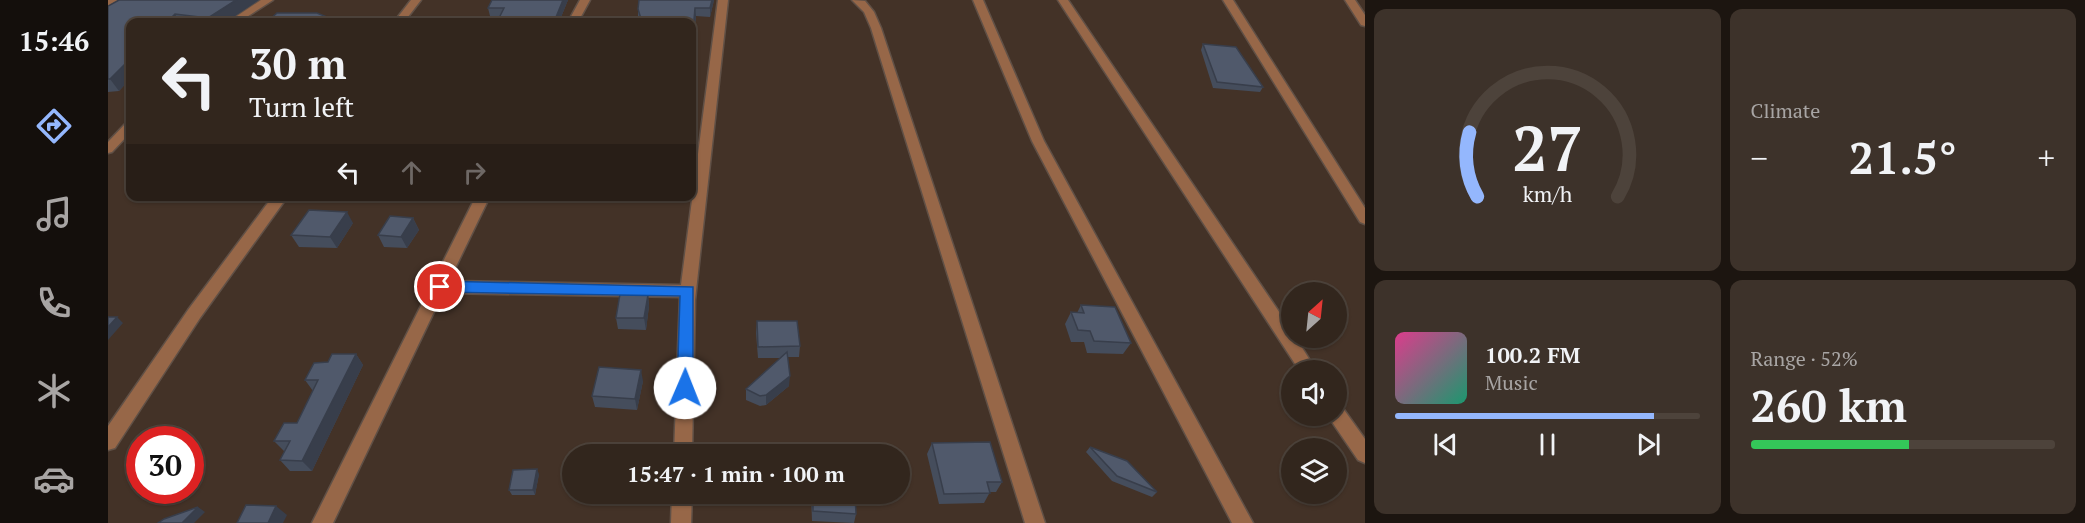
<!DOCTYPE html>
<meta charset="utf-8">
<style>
:root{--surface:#32261d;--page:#3d322a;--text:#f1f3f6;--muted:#a8a5a4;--line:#4d433b;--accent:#94b7fd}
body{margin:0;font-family:"PT Serif",serif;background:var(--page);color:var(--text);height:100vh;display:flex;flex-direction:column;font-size:22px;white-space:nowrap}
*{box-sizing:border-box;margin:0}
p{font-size:20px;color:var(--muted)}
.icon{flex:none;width:33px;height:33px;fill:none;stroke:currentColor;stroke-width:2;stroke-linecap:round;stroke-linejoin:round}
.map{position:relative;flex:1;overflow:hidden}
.sheet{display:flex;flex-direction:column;gap:9px;padding:9px;background:#1c1510;width:720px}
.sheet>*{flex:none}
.top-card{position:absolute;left:18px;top:18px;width:570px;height:183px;border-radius:12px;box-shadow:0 2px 4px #0004,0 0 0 2px var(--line);background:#32261d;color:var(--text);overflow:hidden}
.needle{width:39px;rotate:27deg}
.controls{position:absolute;left:1173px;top:282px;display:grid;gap:12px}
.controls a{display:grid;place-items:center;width:66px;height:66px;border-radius:50%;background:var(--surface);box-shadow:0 2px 4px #0004,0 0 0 2px var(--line);font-size:30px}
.speed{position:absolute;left:18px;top:426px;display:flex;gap:12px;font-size:30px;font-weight:700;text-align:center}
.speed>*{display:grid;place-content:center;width:78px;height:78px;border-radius:50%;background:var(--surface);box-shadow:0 2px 4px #0004,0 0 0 2px var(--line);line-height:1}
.speed .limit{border:9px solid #d22;background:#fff;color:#111}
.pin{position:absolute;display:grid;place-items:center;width:51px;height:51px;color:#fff;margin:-26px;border:3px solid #fff;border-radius:50%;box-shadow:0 2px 6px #0007}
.me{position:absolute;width:66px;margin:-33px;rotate:1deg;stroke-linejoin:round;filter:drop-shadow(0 0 4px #0008)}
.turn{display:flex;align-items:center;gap:21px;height:126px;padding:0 24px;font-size:27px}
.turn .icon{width:78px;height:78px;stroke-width:2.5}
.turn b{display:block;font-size:42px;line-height:51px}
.lanes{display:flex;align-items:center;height:57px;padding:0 24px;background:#0003;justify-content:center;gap:30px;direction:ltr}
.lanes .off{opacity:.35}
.big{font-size:45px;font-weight:700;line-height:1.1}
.sheet .tile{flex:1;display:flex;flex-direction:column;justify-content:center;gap:9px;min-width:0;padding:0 21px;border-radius:12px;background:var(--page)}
.sheet .dial{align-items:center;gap:0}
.dial svg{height:156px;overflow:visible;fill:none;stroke:var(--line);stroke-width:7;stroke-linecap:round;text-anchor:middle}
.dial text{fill:var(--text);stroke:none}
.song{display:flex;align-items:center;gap:18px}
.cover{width:72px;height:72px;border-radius:9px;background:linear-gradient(135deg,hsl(330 70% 55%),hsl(160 70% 35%))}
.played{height:6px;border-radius:3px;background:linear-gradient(90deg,var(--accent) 85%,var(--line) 85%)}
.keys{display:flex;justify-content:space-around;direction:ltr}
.heat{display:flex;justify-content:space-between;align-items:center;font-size:33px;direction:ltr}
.charge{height:9px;border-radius:4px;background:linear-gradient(90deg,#34c759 52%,var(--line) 0)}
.sheet .tiles{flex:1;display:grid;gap:9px;grid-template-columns:repeat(2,1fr)}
.trip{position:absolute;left:454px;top:444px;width:348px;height:60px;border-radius:30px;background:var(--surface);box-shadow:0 2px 4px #0004,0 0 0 2px var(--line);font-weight:700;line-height:60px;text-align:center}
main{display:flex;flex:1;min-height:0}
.dock{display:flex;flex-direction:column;width:108px;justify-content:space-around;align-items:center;background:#140f0c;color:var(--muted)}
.dock .icon{width:42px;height:42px}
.dock .on{color:var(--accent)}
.dock b{font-size:27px;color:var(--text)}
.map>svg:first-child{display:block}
</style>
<main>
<nav class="dock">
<b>15:46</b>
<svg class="icon on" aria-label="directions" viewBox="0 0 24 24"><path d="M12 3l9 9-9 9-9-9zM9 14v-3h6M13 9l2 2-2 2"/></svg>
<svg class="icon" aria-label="music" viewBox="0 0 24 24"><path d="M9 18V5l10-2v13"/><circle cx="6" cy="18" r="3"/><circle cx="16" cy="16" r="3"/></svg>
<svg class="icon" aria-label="phone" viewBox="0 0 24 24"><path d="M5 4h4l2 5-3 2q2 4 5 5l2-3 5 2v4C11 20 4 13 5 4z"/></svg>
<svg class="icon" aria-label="climate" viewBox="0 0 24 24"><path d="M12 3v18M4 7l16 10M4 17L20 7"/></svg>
<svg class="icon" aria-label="car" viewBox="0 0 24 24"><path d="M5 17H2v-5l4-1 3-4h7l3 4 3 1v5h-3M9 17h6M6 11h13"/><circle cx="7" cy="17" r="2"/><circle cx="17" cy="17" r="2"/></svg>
</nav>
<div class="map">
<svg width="1257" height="523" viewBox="0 0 1257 523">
<rect width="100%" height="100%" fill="#433227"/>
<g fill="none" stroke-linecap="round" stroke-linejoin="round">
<!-- minor casing -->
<g stroke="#605046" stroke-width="3">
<path id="minor" d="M0 0H10L0 9Z
M153 0H165L131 22H120Z
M303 0H313L296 22H286Z
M472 0H482L470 22H460Z
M610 0H620L587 300 584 454H566L572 297 335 293 225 523H204L368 196H382L341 281 573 285Z
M744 0 757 1 766 12 773 28 937 523H917L763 28 756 12Z
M865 0H875L936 141 1145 523H1124L924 141Z
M950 0H960L1184 331V338H1188L1208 370H1191Z
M1115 0H1125L1257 208V224L1252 222Z
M1237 0H1247L1257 15V26L1253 25Z
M22 122V133L4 152 0 153V142L18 123Z
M165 196H180L92 318 7 448 0 450V426L80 310Z
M1228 405 1234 407 1257 439V463L1250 460 1222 419 1220 416H1228Z
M564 494H584L583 523H563Z"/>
</g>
<!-- minor -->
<use href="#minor" fill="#976748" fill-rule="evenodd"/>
</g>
<!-- wall -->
<path fill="#454d5c" d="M151 0 118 22H22V79L11 91 0 92V6Z
M384 0H460L451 22 392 16H382L380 8Z
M606 0 602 17 588 16 584 52V22H532L530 18V9Z
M1095 44 1155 87 1152 92 1105 88 1093 50Z
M305 218 311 230 299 248 276 247 270 235Z
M245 223 229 248 191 247 183 235Z
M540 295 541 306 538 330 510 329 508 318Z
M973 305 1023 343 1015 354 979 353 976 342H963L957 324 963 312 969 313Z
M649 321 692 346 691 357H680L681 386 658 405 652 406 638 400V389L673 358H650L648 333Z
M248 354 255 365 204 471H182L172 460 177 452 166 441 189 423 205 391 197 380 220 362Z
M535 381 529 410 487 407 484 396Z
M824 443 894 482 888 492H882L876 503 831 504 819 454Z
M982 447 1049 492 1044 497 1004 481 978 452Z
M431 474 427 495H404L401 490Z
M703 494H747L748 514 746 523 704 521Z"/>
<!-- shaded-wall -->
<path fill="#383e4b" d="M128 0H151L118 22H103L100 18Z
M455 0H460L451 22H446Z
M604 0H606L602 17V8Z
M587 8 588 16 584 52V44Z
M67 14 72 22H59Z
M22 59V79L11 91 2 79Z
M239 212 245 223 229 248 222 237Z
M305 218 311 230 299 248 293 237Z
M540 295 541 306 538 330 536 318Z
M9 317 15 323 0 340V327Z
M248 354 255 365 204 471 194 461Z
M533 370 535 381 529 410 527 399Z
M682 376 681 386 658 405V395Z
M429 469 431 474 427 495 425 490Z
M168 506 179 515 175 523H160Z
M90 507 97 512 86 523H74Z"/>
<!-- building -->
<path fill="#50596b" stroke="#383e4b" stroke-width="1.5" d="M11 0H128L100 18 67 14 59 22H22V59L2 79H0V6Z
M384 0H455L446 22H389L396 8H380Z
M531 0H604L602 8H587L584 44V22H534L530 9Z
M169 13H209L231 22H159Z
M1095 44 1128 47 1155 87 1109 82Z
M201 210 239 212 222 237 183 235Z
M282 216 305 218 293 237 270 235Z
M512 294 540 295 536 318H508Z
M973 305 1007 307 1023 343 986 341 982 331 970 330 963 312 976 313Z
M0 317H9L0 327Z
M649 321H689L692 346 650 347Z
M679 352 682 376 658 395 652 396 638 389Z
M224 354H248L194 461 172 460 182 441H166L176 423H189L210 380H197L206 363 220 362Z
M491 367 533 370 527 399 484 396Z
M882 442 894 482H879L882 493 836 494 824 443Z
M982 447 1019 461 1049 492 1009 476Z
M586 449H612V454H586Z
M705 450 745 453V454H705Z
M429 469 425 490H401L405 470Z
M705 494H747L748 514 705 511Z
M138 505 168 506 160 523H129Z
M90 507 74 523H50L56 519Z"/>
<!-- route -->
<path fill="#1a73e8" stroke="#114b97" stroke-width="1.5" d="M332 281 585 287V388L582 393H571L569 388 572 296 332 292 325 287Z"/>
</svg>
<div class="controls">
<a><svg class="needle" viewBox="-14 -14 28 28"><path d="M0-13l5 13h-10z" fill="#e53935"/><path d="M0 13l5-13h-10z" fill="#a8a5a4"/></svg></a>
<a><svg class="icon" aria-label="sound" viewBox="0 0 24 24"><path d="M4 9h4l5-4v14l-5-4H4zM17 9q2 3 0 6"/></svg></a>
<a><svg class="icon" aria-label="layers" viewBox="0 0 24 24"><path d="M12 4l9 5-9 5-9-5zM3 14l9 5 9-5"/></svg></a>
</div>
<div class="speed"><div class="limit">30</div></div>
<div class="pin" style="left:332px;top:287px;background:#d93025"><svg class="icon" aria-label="arrive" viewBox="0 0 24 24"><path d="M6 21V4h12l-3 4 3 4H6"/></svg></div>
<svg class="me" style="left:577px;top:388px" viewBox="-20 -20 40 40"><circle r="19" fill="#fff"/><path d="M0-13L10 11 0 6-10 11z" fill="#1a73e8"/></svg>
<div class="trip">15:47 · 1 min · 100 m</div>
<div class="top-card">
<div class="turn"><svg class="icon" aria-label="left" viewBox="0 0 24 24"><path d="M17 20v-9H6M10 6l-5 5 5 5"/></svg><div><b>30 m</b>Turn left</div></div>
<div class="lanes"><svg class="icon" aria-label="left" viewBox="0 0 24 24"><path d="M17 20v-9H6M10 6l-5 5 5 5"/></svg><svg class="icon off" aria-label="ahead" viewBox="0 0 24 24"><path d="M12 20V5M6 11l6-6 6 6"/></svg><svg class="icon off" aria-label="right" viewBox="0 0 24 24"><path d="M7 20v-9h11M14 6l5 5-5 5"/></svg></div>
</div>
</div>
<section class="sheet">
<div class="tiles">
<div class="tile dial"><svg viewBox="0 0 100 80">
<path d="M14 69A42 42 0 1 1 86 69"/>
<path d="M14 69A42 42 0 0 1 10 36" stroke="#94b7fd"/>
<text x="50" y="56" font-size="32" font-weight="700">27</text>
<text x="50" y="72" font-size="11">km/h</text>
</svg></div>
<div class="tile"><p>Climate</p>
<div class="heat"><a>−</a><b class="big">21.5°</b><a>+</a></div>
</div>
<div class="tile">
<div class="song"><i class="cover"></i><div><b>100.2 FM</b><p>Music</p></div></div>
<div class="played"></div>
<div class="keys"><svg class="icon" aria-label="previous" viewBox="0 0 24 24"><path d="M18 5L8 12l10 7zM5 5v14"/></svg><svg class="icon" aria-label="pause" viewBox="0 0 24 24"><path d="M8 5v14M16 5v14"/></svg><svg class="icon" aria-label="next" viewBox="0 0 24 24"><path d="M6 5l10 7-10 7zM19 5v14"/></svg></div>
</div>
<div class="tile"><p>Range · 52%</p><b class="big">260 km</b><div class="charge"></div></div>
</div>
</section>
</main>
